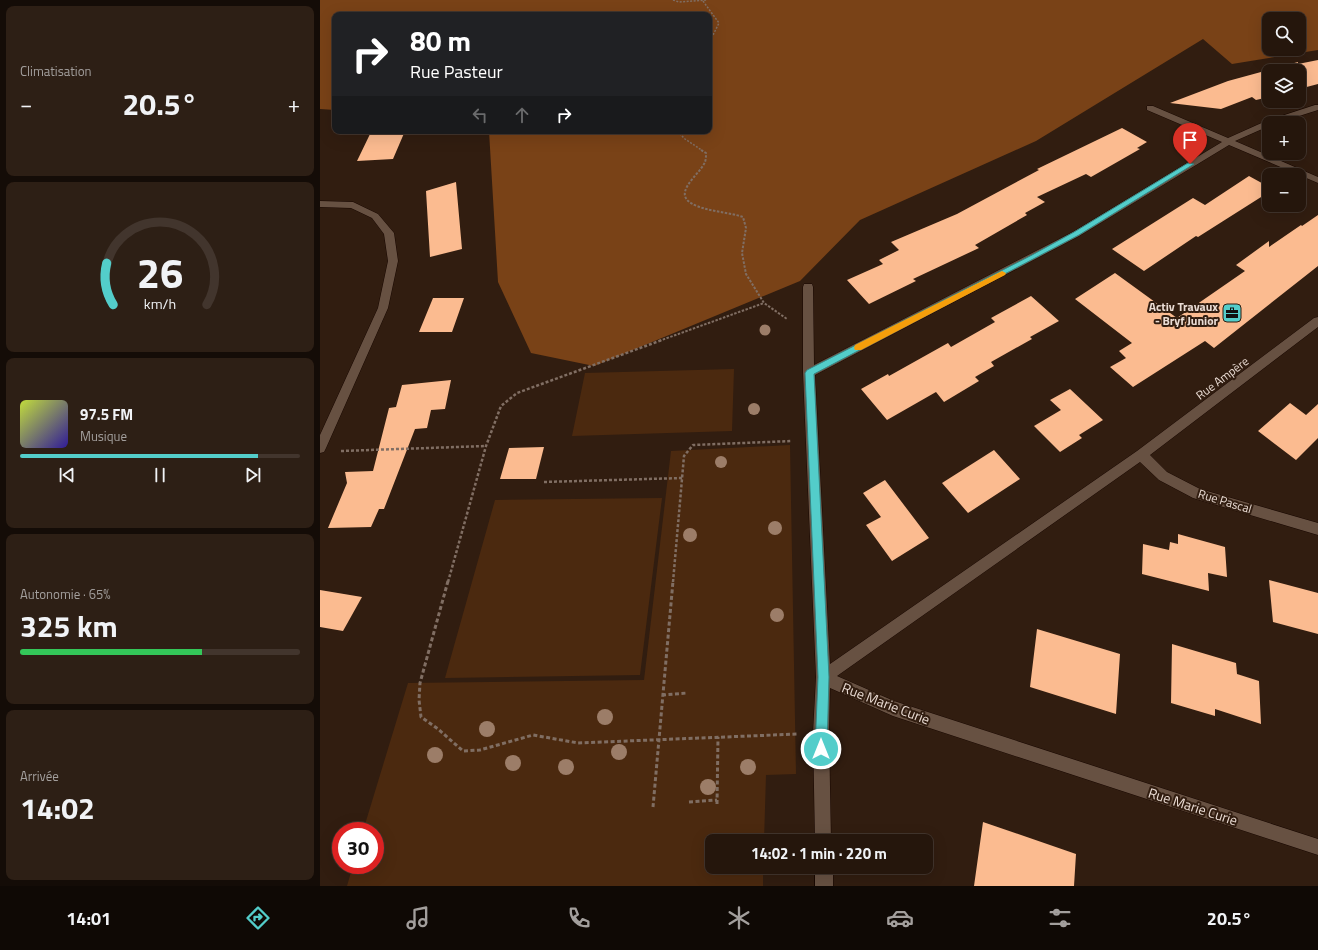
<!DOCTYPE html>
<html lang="fr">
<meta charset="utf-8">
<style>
:root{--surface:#25160c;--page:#2d1f15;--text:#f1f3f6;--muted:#a39f9d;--line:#42352d;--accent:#53cdca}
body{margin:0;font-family:"Titillium Web",sans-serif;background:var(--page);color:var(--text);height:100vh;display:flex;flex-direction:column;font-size:15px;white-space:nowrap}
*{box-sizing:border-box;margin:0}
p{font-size:13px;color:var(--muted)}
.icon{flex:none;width:22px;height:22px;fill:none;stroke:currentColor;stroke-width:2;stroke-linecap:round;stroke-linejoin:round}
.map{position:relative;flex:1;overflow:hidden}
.side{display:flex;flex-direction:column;gap:6px;padding:6px;background:#140c07;width:320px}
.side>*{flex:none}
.top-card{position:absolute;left:12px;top:12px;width:380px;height:122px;border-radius:8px;box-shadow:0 4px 16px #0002,0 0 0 1px var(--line);background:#202124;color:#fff;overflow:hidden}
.controls{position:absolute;left:942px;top:12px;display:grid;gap:8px}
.controls a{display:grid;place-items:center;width:44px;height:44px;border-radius:8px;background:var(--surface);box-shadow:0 4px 16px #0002,0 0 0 1px var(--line);font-size:20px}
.speed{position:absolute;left:12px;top:822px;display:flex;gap:8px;font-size:20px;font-weight:700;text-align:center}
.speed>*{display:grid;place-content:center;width:52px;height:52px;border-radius:50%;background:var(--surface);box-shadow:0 4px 16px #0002,0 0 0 1px var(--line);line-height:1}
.speed .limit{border:6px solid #d22;background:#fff;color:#111}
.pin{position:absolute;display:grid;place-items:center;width:34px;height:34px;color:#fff;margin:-41px -17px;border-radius:50% 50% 50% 0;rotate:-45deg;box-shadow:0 0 4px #0007}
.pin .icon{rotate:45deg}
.me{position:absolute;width:44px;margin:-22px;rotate:0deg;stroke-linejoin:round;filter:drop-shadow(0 0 3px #0008)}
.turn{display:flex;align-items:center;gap:14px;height:84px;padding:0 12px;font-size:18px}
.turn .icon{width:52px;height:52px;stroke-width:2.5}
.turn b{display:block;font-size:28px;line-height:34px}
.lanes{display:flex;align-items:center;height:38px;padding:0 12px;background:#0003;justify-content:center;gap:20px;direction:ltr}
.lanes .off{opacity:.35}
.big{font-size:30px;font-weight:700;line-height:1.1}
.side .card{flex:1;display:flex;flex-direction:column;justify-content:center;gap:6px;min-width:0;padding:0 14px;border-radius:8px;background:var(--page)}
.side .dial{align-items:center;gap:0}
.dial svg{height:104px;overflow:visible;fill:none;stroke:var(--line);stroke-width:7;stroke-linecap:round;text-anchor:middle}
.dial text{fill:var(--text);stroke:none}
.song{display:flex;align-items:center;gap:12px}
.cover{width:48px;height:48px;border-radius:6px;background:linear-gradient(135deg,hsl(70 70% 55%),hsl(250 70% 35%))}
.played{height:4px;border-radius:2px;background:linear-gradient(90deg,var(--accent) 85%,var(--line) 85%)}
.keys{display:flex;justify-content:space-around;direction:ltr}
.heat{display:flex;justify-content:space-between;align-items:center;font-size:22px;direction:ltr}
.charge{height:6px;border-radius:3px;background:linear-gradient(90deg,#34c759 65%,var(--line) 0)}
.trip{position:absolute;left:385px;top:834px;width:228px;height:40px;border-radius:8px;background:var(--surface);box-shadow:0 4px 16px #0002,0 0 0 1px var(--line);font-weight:700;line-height:40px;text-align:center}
.tab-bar{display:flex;height:64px;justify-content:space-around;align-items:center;background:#0f0905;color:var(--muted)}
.tab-bar .icon{width:28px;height:28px}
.tab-bar .current{color:var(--accent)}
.tab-bar b{font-size:18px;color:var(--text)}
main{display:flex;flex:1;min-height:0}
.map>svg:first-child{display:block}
</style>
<main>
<section class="side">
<div class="card"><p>Climatisation</p>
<div class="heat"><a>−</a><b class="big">20.5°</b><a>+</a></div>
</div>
<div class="card dial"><svg viewBox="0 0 100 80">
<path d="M14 69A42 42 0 1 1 86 69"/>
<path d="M14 69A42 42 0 0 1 9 37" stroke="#53cdca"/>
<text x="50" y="56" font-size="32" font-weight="700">26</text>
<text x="50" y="72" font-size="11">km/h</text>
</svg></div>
<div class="card">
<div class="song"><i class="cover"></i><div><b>97.5 FM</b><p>Musique</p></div></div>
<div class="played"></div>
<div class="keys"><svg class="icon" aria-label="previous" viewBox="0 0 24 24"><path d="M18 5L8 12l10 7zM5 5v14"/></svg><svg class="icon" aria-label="pause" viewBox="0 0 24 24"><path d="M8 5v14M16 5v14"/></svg><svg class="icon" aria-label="next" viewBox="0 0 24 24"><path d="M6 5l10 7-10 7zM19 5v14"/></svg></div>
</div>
<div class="card"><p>Autonomie · 65%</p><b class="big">325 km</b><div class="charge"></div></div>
<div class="card"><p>Arrivée</p><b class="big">14:02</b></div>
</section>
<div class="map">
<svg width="998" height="886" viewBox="0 0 998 886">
<rect width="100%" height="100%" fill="#311d10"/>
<!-- green -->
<path fill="#4b290f" d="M414 369 412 431 252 436 265 373Z
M470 445 476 774 446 775 444 841H392V867H443V886H27L33 865H55V831H43L88 683 324 680 351 451Z
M342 498 320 675 125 678 175 500Z"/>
<!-- forest -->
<path fill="#794217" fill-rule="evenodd" d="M0 0H998V50L912 64 883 39 716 141 540 220 480 281 274 366 211 353 178 282 169 131H389V15H15V110L0 109ZM949 19H979V49H949Z"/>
<!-- building -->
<path fill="#fbbb90" d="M998 60V84L979 89V71H949V97L936 100 932 97 901 109 850 103 908 81 978 62V64Z
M802 128 827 142 817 148 820 149 771 177 766 174 717 197 725 202 705 213 707 215 655 245 659 248 593 279 596 281 549 304 527 280 563 264 559 260 579 250 571 242 637 214 719 170 717 169Z
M85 131 73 159 37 161 51 132Z
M929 176 949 187V192L878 237 876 236 824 271 792 249 873 198 885 205Z
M136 182 142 249 110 257 106 191Z
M998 215V266L894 348 885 341 813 387 790 367 806 358 799 351 812 343 755 299 795 273 857 318 925 271 916 265 949 241V247L981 225 982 226Z
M711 296 739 321 710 337 712 339 671 362 674 366 655 377 659 381 624 402 616 392 567 420 541 389 568 374 569 376 628 343 631 347 675 322 671 318Z
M113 298H144L132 332H99Z
M131 380 125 409 111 410 107 428 95 429 64 509H59L51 527 8 528 27 483 25 472 53 471 69 408 76 407 82 385Z
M750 389 783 420 759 435 762 438 740 452 714 426 741 410 730 400Z
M970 403 986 415 998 404V438L976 460 938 431Z
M224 447 216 479H180L189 448Z
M674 450 700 479 648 513 622 483Z
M565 480 609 538 572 561 546 525 561 517 543 493Z
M858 534 905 547 907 577 888 573 889 591 822 574 823 544 849 550 850 542 858 544Z
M949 580 998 593V634L953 622Z
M0 590 42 597 23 631 0 627Z
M717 629 800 654 796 714 710 687Z
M852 644 916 663 917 674 939 681 941 724 895 709V716L851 703Z
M663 822 756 854 754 886H654Z"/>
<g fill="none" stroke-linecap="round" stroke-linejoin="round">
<!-- minor casing -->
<g stroke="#180700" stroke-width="1">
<path id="minor" d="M995 105H998V110L957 123H949V126L915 141 998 177V183L909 145 759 236 495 375 510 664 817 451 994 318 998 317V327L830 455 847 472 880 489 998 523V535L873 498 839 480 820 462 517 676 574 701 998 839V855L573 716 510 688 509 733 511 841H495L493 733 496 677 483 373V287L484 284H492L493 287 494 365 753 232 902 142 827 110V106H833L908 138 946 121Z
M0 201 33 202 58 214 74 233 78 261 68 308 6 448 4 452 0 453V435L58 308 68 261 64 234 52 218 31 208 0 207Z
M495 867H513V886H495Z"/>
</g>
<!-- path-far3 -->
<path stroke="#806e63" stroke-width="1.5" stroke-dasharray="2 1.5" stroke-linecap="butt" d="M353 0 359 2 387 0
M383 1 399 23 389 43
M357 131 365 139 383 151"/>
<!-- path-far2 -->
<path stroke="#806e63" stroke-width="2" stroke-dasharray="2.5 1.5" stroke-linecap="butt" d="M381 150 386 153C386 156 386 159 385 162 379 176 348 195 377 206 392 212 408 212 423 217L426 228 422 253 426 274 444 303 467 319
M339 341 444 303"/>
<!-- path-far1 -->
<path stroke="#806e63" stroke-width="2.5" stroke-dasharray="3 2" stroke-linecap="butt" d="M21 451 166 446
M224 482 362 478
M128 582 166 446 181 406 197 393 342 340
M353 582 364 456 373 445 472 441"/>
<!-- path -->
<path stroke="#806e63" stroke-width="3" stroke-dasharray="4 2.5" stroke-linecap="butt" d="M128 581 100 683 99 700 101 717 118 729 143 751 160 750 213 735 258 743 478 734
M342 695 367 693
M369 802 397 800
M397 804 398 737
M333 807 353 581"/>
<!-- minor -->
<use href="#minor" fill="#675142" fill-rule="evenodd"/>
</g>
<!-- trees -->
<g fill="#9c7d68">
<circle cx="445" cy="330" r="5.5"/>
<circle cx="434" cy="409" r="6"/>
<circle cx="401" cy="462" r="6"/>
<circle cx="455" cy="528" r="7"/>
<circle cx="370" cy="535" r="7"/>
<circle cx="457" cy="615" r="7"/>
<circle cx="285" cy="717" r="8"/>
<circle cx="167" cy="729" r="8"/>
<circle cx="299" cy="752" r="8"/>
<circle cx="115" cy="755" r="8"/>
<circle cx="193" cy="763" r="8"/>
<circle cx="246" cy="767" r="8"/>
<circle cx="428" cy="767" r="8"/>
<circle cx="388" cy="787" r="8"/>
</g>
<!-- route -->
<path fill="#53cdca" stroke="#368583" d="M868 163 874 164 759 235 494 374 509 677 507 749 505 753 501 755 497 753 495 749 498 677 485 373 487 370 712 255 754 232Z"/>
<!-- slow -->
<path fill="#f59e0b" d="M682 271 686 273 685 275 541 350H535L534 348 535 345Z"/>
<!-- icons -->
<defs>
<g id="office-square" transform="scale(1)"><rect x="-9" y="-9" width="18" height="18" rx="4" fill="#53cdca" stroke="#311d10"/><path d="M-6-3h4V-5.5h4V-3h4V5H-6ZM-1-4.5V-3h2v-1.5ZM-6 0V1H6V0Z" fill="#111"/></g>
</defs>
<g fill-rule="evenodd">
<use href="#office-square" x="912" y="313"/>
</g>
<g text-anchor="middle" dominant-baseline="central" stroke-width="4" stroke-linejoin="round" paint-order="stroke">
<!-- poi labels -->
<g font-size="12" font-weight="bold" fill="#ebddd5" stroke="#311d10" text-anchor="end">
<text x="898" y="306">Activ Travaux<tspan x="898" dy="14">- Bryf Junior</tspan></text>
</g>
<!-- street labels -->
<g font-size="12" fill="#ebddd5" stroke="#311d10">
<text transform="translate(902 378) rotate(-37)">Rue Ampère</text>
<text transform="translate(905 501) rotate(17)">Rue Pascal</text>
</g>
<!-- near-street labels -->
<g font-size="14" fill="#ebddd5" stroke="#311d10">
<text transform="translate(566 703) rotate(21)">Rue Marie Curie</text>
<text transform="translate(873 806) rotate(18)">Rue Marie Curie</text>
</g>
</g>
</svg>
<div class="controls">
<a><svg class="icon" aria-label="search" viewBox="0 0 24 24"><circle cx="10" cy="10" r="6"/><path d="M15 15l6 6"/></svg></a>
<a><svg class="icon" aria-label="layers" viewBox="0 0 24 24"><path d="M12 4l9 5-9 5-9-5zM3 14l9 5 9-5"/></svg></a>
<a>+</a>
<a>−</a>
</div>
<div class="speed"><div class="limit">30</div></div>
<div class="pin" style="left:870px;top:164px;background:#d93025"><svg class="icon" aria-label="arrive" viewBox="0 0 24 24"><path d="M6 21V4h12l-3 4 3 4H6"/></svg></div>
<svg class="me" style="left:501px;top:749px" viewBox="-20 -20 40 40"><circle r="17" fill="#53cdca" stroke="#fff" stroke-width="3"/><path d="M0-11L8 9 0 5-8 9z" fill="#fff"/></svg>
<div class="trip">14:02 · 1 min · 220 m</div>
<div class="top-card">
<div class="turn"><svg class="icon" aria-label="right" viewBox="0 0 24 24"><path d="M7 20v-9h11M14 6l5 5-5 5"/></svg><div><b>80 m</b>Rue Pasteur</div></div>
<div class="lanes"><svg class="icon off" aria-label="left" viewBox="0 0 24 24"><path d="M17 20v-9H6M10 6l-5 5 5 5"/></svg><svg class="icon off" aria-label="ahead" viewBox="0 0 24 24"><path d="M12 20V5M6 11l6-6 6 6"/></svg><svg class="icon" aria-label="right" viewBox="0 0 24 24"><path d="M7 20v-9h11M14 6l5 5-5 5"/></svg></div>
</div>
</div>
</main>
<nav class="tab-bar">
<b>14:01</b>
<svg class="icon current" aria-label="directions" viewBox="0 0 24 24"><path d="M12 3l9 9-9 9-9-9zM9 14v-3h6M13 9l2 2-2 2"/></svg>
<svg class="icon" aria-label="music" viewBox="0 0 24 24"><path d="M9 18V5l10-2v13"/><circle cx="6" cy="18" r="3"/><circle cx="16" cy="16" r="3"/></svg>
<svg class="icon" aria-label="phone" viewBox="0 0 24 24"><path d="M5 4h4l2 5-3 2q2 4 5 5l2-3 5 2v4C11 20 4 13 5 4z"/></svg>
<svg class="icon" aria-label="climate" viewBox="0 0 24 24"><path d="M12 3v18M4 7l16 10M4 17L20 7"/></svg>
<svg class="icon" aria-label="car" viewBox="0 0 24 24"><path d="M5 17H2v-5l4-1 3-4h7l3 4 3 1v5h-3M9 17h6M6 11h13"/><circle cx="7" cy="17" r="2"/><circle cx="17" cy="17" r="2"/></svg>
<svg class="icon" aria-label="filters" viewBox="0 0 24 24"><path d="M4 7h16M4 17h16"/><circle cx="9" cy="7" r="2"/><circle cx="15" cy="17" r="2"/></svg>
<b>20.5°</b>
</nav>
